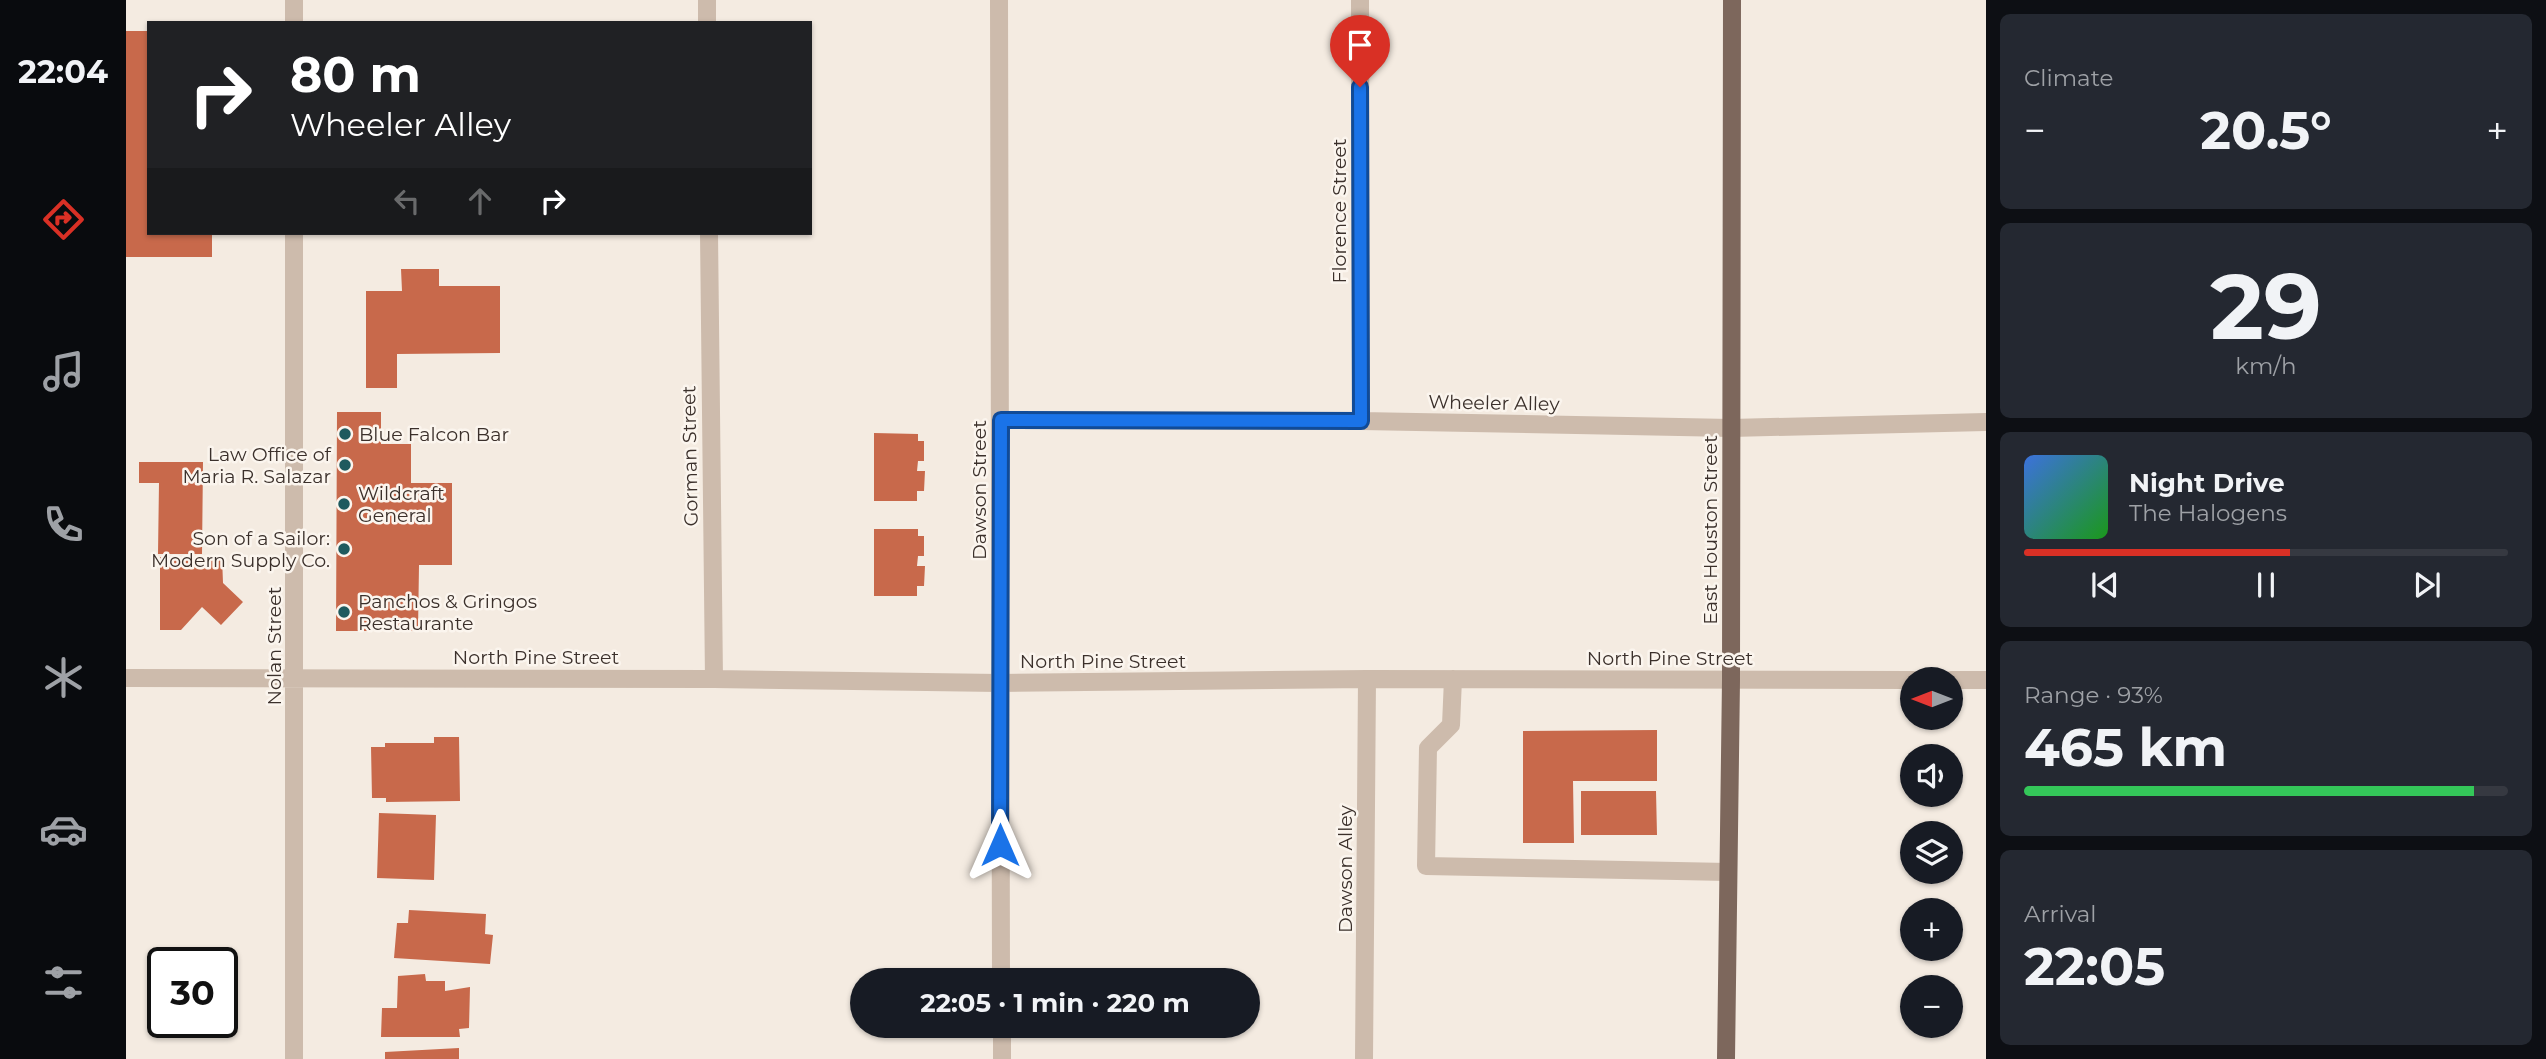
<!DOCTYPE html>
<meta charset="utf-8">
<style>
:root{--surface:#171b24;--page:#242831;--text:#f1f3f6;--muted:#9ea1a6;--line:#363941;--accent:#d93025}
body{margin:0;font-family:Montserrat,sans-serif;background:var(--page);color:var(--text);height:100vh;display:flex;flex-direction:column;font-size:26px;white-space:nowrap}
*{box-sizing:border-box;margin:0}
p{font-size:23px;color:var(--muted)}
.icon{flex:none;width:38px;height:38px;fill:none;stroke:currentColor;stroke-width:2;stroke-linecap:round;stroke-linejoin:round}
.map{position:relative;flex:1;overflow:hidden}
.panel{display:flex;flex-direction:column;gap:14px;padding:14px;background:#0d0f14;width:560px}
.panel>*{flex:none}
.hud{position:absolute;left:21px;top:21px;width:665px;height:214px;border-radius:0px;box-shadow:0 2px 5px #0004;background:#202124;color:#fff;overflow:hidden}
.needle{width:46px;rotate:270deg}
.buttons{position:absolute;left:1774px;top:667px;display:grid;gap:14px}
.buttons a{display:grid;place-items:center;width:63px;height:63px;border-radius:50%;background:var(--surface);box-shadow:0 2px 5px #0004;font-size:35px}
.speed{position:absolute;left:21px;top:947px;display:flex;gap:14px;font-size:35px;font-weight:700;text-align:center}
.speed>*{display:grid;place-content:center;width:91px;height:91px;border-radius:50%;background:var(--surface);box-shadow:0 2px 5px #0004;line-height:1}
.speed .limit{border:4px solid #111;border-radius:10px;background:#fff;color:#111}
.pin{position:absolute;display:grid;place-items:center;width:60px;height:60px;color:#fff;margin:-72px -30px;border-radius:50% 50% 50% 0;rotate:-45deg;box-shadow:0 0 7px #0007}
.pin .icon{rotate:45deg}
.me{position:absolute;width:77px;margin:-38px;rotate:0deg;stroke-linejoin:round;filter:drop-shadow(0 0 5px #0008)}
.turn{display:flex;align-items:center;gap:24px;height:147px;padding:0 28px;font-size:32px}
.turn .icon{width:91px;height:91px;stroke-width:2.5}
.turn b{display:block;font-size:49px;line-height:60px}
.lanes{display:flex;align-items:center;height:66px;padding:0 28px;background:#0003;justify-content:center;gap:35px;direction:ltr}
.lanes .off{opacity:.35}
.big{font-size:52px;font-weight:700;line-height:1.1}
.panel .widget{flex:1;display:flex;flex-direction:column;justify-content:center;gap:10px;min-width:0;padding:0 24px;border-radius:10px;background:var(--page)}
.panel .dial{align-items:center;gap:0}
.dial b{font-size:91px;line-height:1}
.song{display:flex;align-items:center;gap:21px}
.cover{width:84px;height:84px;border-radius:10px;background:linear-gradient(135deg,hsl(220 70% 55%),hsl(120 70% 35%))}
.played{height:7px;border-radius:4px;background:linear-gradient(90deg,var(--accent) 55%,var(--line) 55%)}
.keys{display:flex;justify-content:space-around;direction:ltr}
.heat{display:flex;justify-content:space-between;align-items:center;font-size:38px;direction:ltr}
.charge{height:10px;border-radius:5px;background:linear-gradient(90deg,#34c759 93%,var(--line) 0)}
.trip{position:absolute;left:724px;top:968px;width:410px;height:70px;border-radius:35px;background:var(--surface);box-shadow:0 2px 5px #0004;font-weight:700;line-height:70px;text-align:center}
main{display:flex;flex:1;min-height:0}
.tabs{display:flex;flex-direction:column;width:126px;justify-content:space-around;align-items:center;background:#090b0e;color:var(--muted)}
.tabs .icon{width:49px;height:49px}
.tabs .selected{color:var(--accent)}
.tabs b{font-size:32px;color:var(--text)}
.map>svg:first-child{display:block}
</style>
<main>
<nav class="tabs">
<b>22:04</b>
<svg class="icon selected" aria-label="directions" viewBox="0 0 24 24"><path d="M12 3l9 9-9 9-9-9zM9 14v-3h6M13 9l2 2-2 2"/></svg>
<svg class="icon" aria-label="music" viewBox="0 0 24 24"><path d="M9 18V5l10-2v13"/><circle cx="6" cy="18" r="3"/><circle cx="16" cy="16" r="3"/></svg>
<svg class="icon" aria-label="phone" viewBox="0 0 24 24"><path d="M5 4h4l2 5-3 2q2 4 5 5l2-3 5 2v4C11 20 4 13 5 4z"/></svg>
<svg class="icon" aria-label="climate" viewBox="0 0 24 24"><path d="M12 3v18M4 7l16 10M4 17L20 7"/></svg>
<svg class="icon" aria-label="car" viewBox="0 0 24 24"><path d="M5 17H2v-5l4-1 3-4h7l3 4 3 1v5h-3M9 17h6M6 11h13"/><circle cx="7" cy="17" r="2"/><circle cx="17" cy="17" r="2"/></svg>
<svg class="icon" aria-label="filters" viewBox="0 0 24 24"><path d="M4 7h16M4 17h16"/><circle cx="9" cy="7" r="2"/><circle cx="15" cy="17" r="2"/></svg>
</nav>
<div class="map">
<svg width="1860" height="1059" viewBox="0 0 1860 1059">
<rect width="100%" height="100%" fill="#f4ebe1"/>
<!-- building -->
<path fill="#c8694b" d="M0 31H23V233H86V257H0Z
M275 269H313V286H374V353L271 354V388H240V291H276Z
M211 412H255V444H285V483H326V565H293L292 631H210Z
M748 433 792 434V441H798V461H792L791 471H799L798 491H791V501H748Z
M13 462H77L76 554H32L33 483H13Z
M748 529H792V536H798V556H792L791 566H799L798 586H791V596H748Z
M34 557H96L97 583 117 602 95 625 76 607 55 630H34Z
M1531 730V781H1447L1448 843H1397V731Z
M308 737H333L334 801 260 802V798H246L245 747H259V743H308Z
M1455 791H1530L1531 835H1455Z
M253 813 310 815 308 880 251 878Z
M283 910 360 914 359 934 367 935 364 964 268 958 271 923H282Z
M299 974 300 981H319V991L344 987 343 1028 333 1029 334 1037H255L256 1008H271L272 976Z
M333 1048V1059H259V1052Z"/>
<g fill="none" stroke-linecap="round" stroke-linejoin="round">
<!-- minor -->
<path stroke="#cdbbac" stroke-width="18" d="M168 0V23
M581 0V23
M873 0 875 980
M1234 0 1235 421
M583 233 588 679
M875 420 1235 421 1605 428 1860 422
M0 678 588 679 873 683 1241 679 1787 680
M1327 679 1325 725 1302 748 1300 866 1602 872
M1825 680H1860
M876 1026V1059
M168 1059V233
M1238 1059 1241 679"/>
<!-- major -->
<path stroke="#7d675c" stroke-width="18" d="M1600 1059 1605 680 1606 0"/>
</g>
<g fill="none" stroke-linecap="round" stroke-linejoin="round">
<!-- route casing -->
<g stroke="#114b97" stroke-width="18">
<path id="route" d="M874 845 875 420 1235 421 1234 87"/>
</g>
<!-- route -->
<use href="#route" stroke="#1a73e8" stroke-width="12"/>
</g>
<!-- markers -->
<g fill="#1f5a5e" stroke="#fbf5ee" stroke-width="2.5">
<circle cx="219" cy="434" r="7"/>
<circle cx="219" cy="465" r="7"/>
<circle cx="218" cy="504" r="7"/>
<circle cx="218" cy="549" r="7"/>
<circle cx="218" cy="612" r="7"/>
</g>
<g text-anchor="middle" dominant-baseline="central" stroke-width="5" stroke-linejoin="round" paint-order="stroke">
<!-- street labels -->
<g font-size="19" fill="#3b302b" stroke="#fbf5ee">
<text transform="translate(1213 211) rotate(-90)">Florence Street</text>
<text transform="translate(1368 403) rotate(1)">Wheeler Alley</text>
<text transform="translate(564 456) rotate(-91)">Gorman Street</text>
<text transform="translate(853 490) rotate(-90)">Dawson Street</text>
<text transform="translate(1584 530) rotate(-90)">East Houston Street</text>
<text transform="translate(148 646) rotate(-90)">Nolan Street</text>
<text x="410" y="657">North Pine Street</text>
<text x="1544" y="658">North Pine Street</text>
<text x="977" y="661">North Pine Street</text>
<text transform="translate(1219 869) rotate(-90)">Dawson Alley</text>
</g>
<!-- poi labels -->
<g font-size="19" fill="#3b302b" stroke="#fbf5ee" text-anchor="start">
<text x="233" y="434">Blue Falcon Bar</text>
<text x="205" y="454" text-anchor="end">Law Office of<tspan x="205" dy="22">Maria R. Salazar</tspan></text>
<text x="232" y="493">Wildcraft<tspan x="232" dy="22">General</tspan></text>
<text x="204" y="538" text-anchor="end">Son of a Sailor:<tspan x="204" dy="22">Modern Supply Co.</tspan></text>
<text x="232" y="601">Panchos &amp; Gringos<tspan x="232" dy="22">Restaurante</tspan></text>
</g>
</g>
</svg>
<div class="buttons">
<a><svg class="needle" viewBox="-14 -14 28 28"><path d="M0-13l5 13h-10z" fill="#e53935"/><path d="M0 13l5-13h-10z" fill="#9ea1a6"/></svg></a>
<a><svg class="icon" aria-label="sound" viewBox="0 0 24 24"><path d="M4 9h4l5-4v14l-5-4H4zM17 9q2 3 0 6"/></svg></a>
<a><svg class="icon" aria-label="layers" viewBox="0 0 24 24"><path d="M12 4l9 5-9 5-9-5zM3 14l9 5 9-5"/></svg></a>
<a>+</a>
<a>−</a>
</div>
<div class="speed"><div class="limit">30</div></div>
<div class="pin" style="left:1234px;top:87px;background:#d93025"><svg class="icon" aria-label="arrive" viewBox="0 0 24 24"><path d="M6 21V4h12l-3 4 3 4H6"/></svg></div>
<svg class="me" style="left:874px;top:845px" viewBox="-20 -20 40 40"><path d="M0-17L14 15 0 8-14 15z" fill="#1a73e8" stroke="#fff" stroke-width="4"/></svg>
<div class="trip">22:05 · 1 min · 220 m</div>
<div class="hud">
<div class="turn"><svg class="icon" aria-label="right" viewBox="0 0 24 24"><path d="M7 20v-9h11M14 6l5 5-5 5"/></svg><div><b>80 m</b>Wheeler Alley</div></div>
<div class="lanes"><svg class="icon off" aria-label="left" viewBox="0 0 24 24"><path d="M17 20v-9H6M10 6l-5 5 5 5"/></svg><svg class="icon off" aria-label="ahead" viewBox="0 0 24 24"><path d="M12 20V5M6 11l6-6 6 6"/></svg><svg class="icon" aria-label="right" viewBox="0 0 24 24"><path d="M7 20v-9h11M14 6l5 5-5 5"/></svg></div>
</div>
</div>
<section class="panel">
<div class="widget"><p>Climate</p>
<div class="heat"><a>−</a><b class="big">20.5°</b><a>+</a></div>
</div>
<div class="widget dial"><b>29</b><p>km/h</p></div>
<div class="widget">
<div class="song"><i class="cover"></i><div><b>Night Drive</b><p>The Halogens</p></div></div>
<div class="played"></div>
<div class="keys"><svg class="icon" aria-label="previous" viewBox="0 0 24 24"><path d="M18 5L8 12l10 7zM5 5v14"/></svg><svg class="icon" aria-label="pause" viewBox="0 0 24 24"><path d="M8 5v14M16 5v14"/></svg><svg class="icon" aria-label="next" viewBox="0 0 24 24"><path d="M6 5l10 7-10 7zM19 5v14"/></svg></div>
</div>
<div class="widget"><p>Range · 93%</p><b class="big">465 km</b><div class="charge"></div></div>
<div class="widget"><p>Arrival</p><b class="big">22:05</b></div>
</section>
</main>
